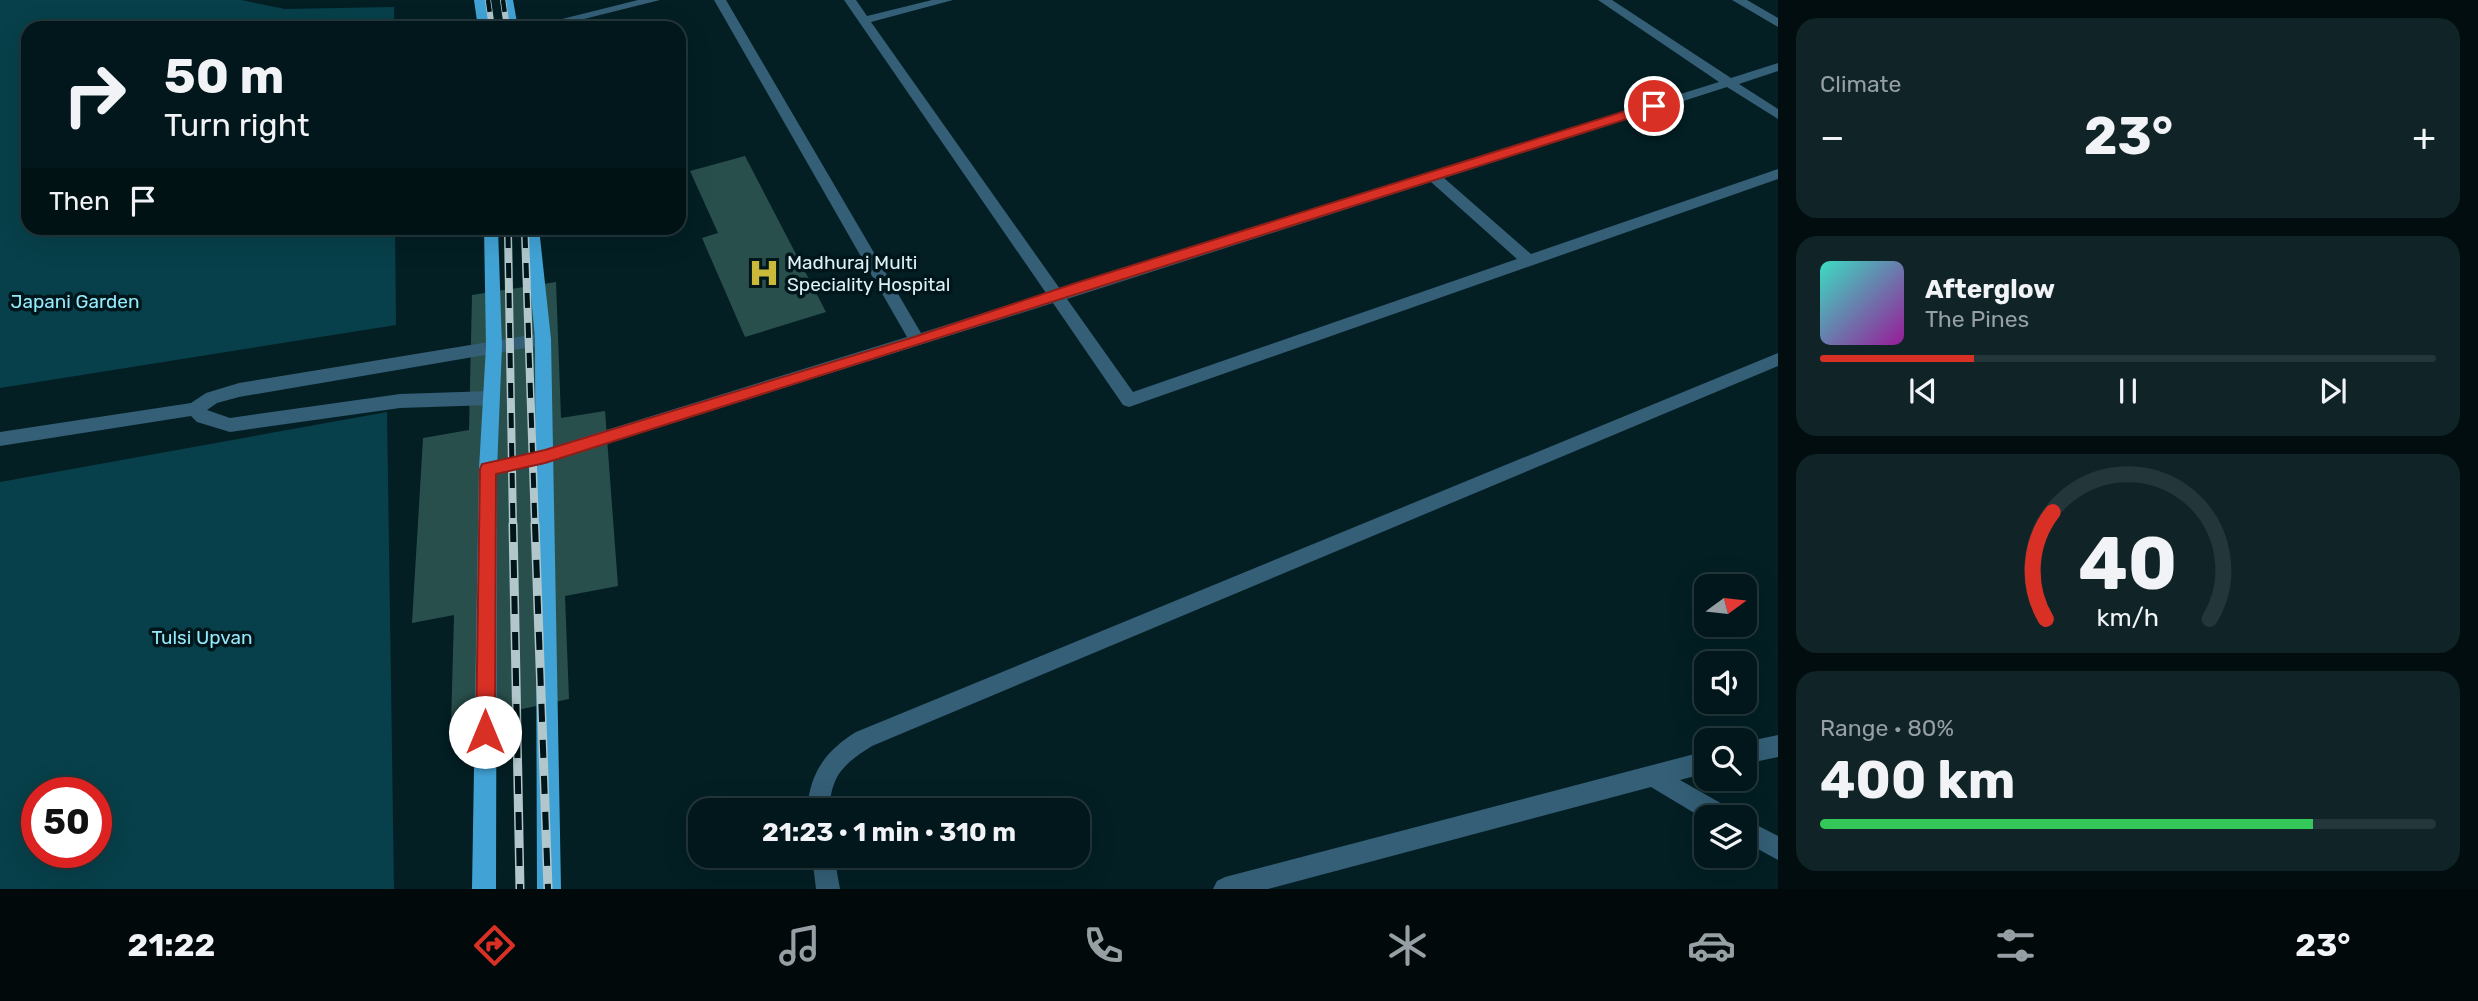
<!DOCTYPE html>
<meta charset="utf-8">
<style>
:root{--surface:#02171b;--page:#102428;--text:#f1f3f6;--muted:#969fa3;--line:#23363a;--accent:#d93025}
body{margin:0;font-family:Rubik,sans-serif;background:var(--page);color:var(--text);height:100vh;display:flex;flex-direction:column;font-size:26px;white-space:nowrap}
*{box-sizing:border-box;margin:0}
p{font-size:23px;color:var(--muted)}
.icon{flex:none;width:38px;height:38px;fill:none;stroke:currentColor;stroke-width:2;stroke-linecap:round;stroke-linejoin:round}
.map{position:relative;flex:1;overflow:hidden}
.sheet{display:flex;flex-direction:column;gap:18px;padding:18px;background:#010d0f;width:700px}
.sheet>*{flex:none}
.guide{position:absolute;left:21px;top:21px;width:665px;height:214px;border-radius:21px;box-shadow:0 7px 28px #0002,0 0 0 2px var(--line);background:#02171b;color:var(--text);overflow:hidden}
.needle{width:46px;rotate:75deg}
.tools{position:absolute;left:1694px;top:574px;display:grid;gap:14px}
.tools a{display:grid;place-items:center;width:63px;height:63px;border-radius:14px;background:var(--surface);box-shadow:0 7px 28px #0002,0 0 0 2px var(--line);font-size:35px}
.speed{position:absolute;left:21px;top:777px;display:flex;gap:14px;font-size:35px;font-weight:700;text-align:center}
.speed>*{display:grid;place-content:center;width:91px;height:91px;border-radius:50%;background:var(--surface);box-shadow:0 7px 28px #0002,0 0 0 2px var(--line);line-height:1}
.speed .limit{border:10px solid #d22;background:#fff;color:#111}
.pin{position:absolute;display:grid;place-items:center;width:60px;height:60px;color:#fff;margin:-30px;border:4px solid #fff;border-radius:50%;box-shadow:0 2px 7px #0007}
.me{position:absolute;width:77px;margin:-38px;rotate:0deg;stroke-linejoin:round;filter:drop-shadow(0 0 5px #0008)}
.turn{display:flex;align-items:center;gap:24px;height:147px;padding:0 28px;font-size:32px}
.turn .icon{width:91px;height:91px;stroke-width:2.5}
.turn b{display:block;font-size:49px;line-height:60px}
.then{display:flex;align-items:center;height:66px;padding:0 28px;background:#0003;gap:14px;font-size:26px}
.big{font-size:52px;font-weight:700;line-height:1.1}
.sheet .tile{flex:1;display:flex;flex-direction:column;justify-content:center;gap:10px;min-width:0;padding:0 24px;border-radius:21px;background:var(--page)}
.sheet .dial{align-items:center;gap:0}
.dial svg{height:182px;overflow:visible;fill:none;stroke:var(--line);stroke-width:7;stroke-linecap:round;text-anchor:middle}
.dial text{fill:var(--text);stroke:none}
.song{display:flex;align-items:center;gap:21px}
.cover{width:84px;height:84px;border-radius:10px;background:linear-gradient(135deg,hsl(170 70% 55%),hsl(300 70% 35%))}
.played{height:7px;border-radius:4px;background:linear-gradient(90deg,var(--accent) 25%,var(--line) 25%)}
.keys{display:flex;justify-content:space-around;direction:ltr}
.heat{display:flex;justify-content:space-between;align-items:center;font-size:38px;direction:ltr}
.charge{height:10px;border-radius:5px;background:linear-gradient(90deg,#34c759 80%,var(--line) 0)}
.trip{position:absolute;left:688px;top:798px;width:402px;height:70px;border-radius:21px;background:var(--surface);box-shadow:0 7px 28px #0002,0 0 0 2px var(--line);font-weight:700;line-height:70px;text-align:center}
.tab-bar{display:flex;height:112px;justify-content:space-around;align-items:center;background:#01090b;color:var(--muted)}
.tab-bar .icon{width:49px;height:49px}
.tab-bar .on{color:var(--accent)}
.tab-bar b{font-size:32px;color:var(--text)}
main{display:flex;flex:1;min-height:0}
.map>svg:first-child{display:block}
</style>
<main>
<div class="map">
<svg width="1778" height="889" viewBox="0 0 1778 889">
<rect width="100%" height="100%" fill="#031f24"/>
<!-- green -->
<path fill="#07404a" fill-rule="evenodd" d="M0 0H241L285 9 394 7V28H28V228H395L396 325 0 388Z
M387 412 394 889H0V482ZM37 793H96V852H37Z"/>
<!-- building -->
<path fill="#294f4c" d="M745 156 826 312 745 337 702 238 718 233 690 171Z
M556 282 561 418 605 411 618 586 565 596 569 699 451 724 454 615 412 623 423 438 469 430 472 295Z"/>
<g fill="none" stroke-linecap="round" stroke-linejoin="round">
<!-- minor -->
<path fill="#345f76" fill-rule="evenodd" d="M638 0H660L548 28H526Z
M714 0H726L921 333 1046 293 844 0H856L867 16 932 0H953L871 22 1060 289 1719 82 1598 0H1612L1731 78 1778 63V71L1739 84 1778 109V119L1727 87 1444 178 1531 254 1778 169V179L1129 407 1123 405 1053 303 545 463 488 476 482 474 479 469 482 464 488 462 545 449 907 337ZM1431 182 1517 259 1133 392 1067 299Z
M1732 0H1747L1778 18V27Z
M543 333 551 339 543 345 239 397 217 403 207 410 230 418 400 394 491 391 497 393 499 398 497 403 491 405 400 408 230 432 197 422 191 416 0 446V432L191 403 206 393 239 383Z
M1778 353V366L872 746C842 765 832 775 829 810H807C810 773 825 751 856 732Z
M1778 735V757L1745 764V742Z
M1706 751V773L1680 780 1731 809 1734 817H1706V820L1651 787 1268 889H1213L1217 881 1225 877Z
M1745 819 1778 836V860L1745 842Z
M812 856H834L840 889H816Z"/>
<!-- major -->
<path fill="#41a3d5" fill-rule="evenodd" d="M474 0H486L490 28H478Z
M501 0H513L518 28H506Z
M484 228H498L502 346 497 469 496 889H472L479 469 486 346Z
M525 228H539L551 339 561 889H537L535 339Z"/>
<!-- rail-far2 casing -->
<g stroke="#b1c7cb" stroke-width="6">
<path id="rail-far2" d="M488 0 492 28
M503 0 507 28
M508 228V235
M525 228V235"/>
</g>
<!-- rail-far1 casing -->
<g stroke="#b1c7cb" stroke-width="8">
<path id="rail-far1" d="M508 233 513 526
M525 233 535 526"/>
</g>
<!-- rail casing -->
<g stroke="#b1c7cb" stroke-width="9">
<path id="rail" d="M513 524 520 889
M535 524 548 889"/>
</g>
<!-- rail-far2 -->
<use href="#rail-far2" stroke="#00161b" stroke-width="4.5" stroke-dasharray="12" stroke-linecap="butt"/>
<!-- rail-far1 -->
<use href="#rail-far1" stroke="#00161b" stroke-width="5" stroke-dasharray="15" stroke-linecap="butt"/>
<!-- rail -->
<use href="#rail" stroke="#00161b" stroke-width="6" stroke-dasharray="18" stroke-linecap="butt"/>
</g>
<!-- route -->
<path fill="#d93025" stroke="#8d1f18" stroke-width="2" d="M1654 102 1658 103V109C1287 226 917 347 545 463L496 474 495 732 492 738 485 741 478 738 476 732 480 469 482 464 545 450 914 337 1076 283Z"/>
<!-- icons -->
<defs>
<g id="hospital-bare" transform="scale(2.415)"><path d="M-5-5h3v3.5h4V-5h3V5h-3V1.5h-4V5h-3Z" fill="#cbba39" stroke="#00161b" stroke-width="2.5" paint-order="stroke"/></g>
</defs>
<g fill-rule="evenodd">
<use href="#hospital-bare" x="764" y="273"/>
</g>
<g text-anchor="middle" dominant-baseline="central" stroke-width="7" stroke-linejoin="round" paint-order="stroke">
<!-- poi labels -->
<g font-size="19" fill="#def2f6" stroke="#00161b" text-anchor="start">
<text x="787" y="262">Madhuraj Multi<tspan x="787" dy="22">Speciality Hospital</tspan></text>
</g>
<!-- park labels -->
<g font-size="19" fill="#94e9fa" stroke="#00161b">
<text x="75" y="301">Japani Garden</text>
<text x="202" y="637">Tulsi Upvan</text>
</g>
</g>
</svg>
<div class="tools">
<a><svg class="needle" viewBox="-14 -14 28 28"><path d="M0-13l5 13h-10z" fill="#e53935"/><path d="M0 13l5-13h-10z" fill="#969fa3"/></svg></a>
<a><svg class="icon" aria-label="sound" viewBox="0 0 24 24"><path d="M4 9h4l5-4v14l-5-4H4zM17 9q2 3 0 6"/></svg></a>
<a><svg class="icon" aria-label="search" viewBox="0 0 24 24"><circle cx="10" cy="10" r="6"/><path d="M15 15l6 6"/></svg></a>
<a><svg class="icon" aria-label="layers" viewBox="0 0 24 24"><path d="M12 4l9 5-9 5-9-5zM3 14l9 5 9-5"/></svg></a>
</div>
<div class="speed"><div class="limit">50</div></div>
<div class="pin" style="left:1654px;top:106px;background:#d93025"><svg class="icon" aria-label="arrive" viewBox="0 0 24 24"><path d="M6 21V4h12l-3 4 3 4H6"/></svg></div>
<svg class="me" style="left:485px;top:732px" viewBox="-20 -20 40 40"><circle r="19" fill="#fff"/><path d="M0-13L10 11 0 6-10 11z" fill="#d93025"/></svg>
<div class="trip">21:23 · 1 min · 310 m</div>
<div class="guide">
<div class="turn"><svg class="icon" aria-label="right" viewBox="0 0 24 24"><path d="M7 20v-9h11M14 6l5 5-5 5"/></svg><div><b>50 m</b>Turn right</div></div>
<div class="then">Then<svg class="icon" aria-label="arrive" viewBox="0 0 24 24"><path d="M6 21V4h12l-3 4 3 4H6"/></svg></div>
</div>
</div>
<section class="sheet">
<div class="tile"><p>Climate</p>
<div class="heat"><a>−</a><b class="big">23°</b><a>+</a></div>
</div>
<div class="tile">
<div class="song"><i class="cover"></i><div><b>Afterglow</b><p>The Pines</p></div></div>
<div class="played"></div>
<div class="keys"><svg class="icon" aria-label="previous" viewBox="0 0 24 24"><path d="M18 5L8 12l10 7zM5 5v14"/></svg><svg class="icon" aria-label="pause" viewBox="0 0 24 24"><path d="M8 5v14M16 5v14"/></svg><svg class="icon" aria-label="next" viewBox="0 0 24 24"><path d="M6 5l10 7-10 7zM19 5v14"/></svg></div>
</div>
<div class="tile dial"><svg viewBox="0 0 100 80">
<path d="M14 69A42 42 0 1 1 86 69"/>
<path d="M14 69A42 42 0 0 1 17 22" stroke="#d93025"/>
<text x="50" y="56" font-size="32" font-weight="700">40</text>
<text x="50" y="72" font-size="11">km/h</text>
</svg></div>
<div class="tile"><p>Range · 80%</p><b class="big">400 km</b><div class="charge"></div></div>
</section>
</main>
<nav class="tab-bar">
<b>21:22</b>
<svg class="icon on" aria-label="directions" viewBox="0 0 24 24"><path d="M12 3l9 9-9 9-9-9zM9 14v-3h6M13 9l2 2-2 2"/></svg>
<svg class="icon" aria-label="music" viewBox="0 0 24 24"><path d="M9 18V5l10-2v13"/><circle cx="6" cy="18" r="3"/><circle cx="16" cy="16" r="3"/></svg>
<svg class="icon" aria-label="phone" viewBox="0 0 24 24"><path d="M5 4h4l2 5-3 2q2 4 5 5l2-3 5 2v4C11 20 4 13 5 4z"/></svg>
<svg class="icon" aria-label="climate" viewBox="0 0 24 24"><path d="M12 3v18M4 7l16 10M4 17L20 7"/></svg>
<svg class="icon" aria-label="car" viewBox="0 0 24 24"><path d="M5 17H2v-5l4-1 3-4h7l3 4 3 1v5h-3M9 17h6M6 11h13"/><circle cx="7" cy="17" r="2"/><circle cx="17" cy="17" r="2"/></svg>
<svg class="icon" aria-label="filters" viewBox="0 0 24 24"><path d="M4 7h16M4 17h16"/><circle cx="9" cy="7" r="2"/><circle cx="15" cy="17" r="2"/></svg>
<b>23°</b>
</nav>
